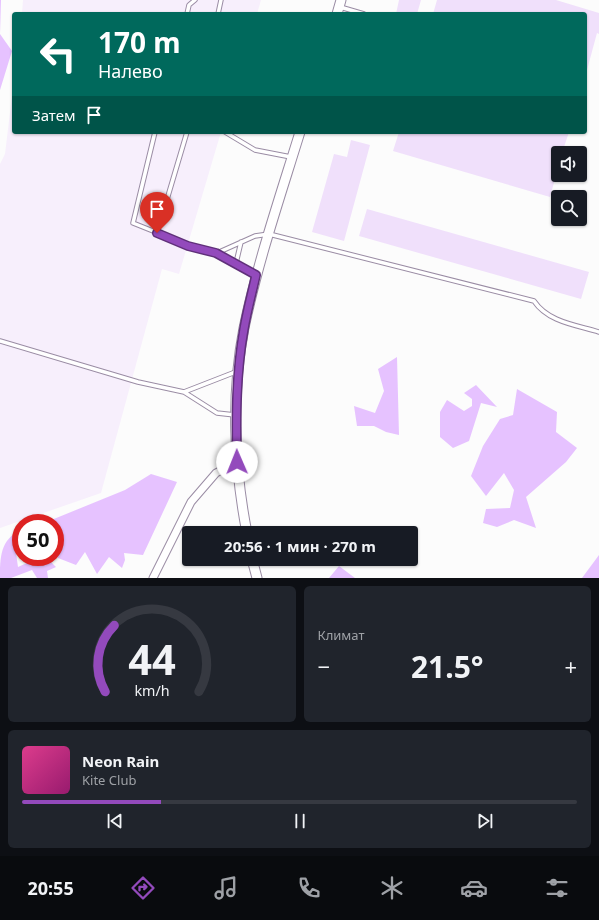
<!DOCTYPE html>
<html lang="ru">
<meta charset="utf-8">
<style>
:root{--surface:#171b24;--page:#20242c;--text:#f1f3f6;--muted:#9ea1a6;--line:#363941;--accent:#934abc}
body{margin:0;font-family:"Noto Sans",sans-serif;background:var(--page);color:var(--text);height:100vh;display:flex;flex-direction:column;font-size:15px;white-space:nowrap}
*{box-sizing:border-box;margin:0}
p{font-size:13px;color:var(--muted)}
.icon{flex:none;width:22px;height:22px;fill:none;stroke:currentColor;stroke-width:2;stroke-linecap:round;stroke-linejoin:round}
.map{position:relative;height:578px;overflow:hidden}
.side{display:flex;flex-direction:column;gap:8px;padding:8px;background:#0d0f14;flex:1}
.side>*{flex:none}
.top-card{position:absolute;left:12px;top:12px;width:575px;height:122px;border-radius:4px;box-shadow:0 1px 3px #0004;background:#00695c;color:#fff;overflow:hidden}
.buttons{position:absolute;left:551px;top:146px;display:grid;gap:8px}
.buttons a{display:grid;place-items:center;width:36px;height:36px;border-radius:4px;background:var(--surface);box-shadow:0 1px 3px #0004;font-size:20px}
.speed{position:absolute;left:12px;top:514px;display:flex;gap:8px;font-size:20px;font-weight:700;text-align:center}
.speed>*{display:grid;place-content:center;width:52px;height:52px;border-radius:50%;background:var(--surface);box-shadow:0 1px 3px #0004;line-height:1}
.speed .limit{border:6px solid #d22;background:#fff;color:#111}
.pin{position:absolute;display:grid;place-items:center;width:34px;height:34px;color:#fff;margin:-41px -17px;border-radius:50% 50% 50% 0;rotate:-45deg;box-shadow:0 0 4px #0007}
.pin .icon{rotate:45deg}
.me{position:absolute;width:44px;margin:-22px;rotate:359deg;stroke-linejoin:round;filter:drop-shadow(0 0 3px #0008)}
.turn{display:flex;align-items:center;gap:14px;height:84px;padding:0 20px;font-size:18px}
.turn .icon{width:52px;height:52px;stroke-width:2.5}
.turn b{display:block;font-size:28px;line-height:34px}
.then{display:flex;align-items:center;height:38px;padding:0 20px;background:#0003;gap:8px;font-size:15px}
.big{font-size:30px;font-weight:700;line-height:1.1}
.side .tile{flex:1;display:flex;flex-direction:column;justify-content:center;gap:6px;min-width:0;padding:0 14px;border-radius:6px;background:var(--page)}
.side .dial{align-items:center;gap:0}
.dial svg{height:104px;overflow:visible;fill:none;stroke:var(--line);stroke-width:7;stroke-linecap:round;text-anchor:middle}
.dial text{fill:var(--text);stroke:none}
.song{display:flex;align-items:center;gap:12px}
.cover{width:48px;height:48px;border-radius:6px;background:linear-gradient(135deg,hsl(330 70% 55%),hsl(320 70% 35%))}
.played{height:4px;border-radius:2px;background:linear-gradient(90deg,var(--accent) 25%,var(--line) 25%)}
.keys{display:flex;justify-content:space-around;direction:ltr}
.heat{display:flex;justify-content:space-between;align-items:center;font-size:22px;direction:ltr}
.side .tiles{flex:1;display:grid;gap:8px;grid-template-columns:1fr 1fr}
.tile:last-child{grid-column:span 2}
.trip{position:absolute;left:182px;top:526px;width:236px;height:40px;border-radius:4px;background:var(--surface);box-shadow:0 1px 3px #0004;font-weight:700;line-height:40px;text-align:center}
.tabs{display:flex;height:64px;justify-content:space-around;align-items:center;background:#090b0e;color:var(--muted)}
.tabs .icon{width:28px;height:28px}
.tabs .current{color:var(--accent)}
.tabs b{font-size:18px;color:var(--text)}
.map>svg:first-child{display:block}
</style>
<div class="map">
<svg width="599" height="578" viewBox="0 0 599 578">
<rect width="100%" height="100%" fill="#fcfcfc"/>
<!-- built -->
<path fill="#f7effc" d="M23 0H261L257 14H22Z
M14 79V132H221L179 274 162 269 101 493 0 528V164L5 154Z"/>
<!-- green -->
<path fill="#e6c2ff" d="M1 0 0 34 12 51 0 90V0Z
M397 357 399 435 386 432 374 426H357L354 406 375 413 384 391 378 369Z
M476 385 497 407 481 403 469 441 453 448 440 437V412L447 400 464 411 472 406V399L464 393Z
M517 389 557 412 556 432 577 448 566 462 526 497 536 528 514 520 497 527 483 523 486 509 510 508 514 490 504 473 486 496 471 476 483 446 500 419 513 415Z
M151 474 177 482 143 555 124 553 125 560 122 568 109 557 97 574 85 552 76 565 58 558 55 554V523H44L125 490Z
M21 531V543L15 546 18 567 40 557H46L56 567 47 571 48 578H37L32 570 11 578H0C0 559 0 538 21 531Z
M599 555V578H582Z
M339 566 355 578H329Z"/>
<!-- building -->
<path fill="#f0e0fb" d="M399 0H421L417 14H396Z
M437 0H556L599 13V34L597 33 587 70H585V14H433Z
M399 132H569L562 153H558V168L550 197 393 151Z
M351 140 370 145 344 241 312 232 334 154 347 157Z
M367 209 589 272 581 299 359 236Z"/>
<g fill="none" stroke-linecap="round" stroke-linejoin="round">
<!-- service casing -->
<g stroke="#9a8ca4" stroke-width="5.5">
<path id="service" d="M340 7 364 14
M187 14 189 5 195 0
M218 14 221 0
M155 132 133 223 188 245 217 253 255 274
M225 132 255 150 291 157
M157 233 187 132
M217 253 255 236 269 234 534 301C548 322 576 325 599 332
M236 263 241 242
M0 341 138 382 184 392 238 371
M184 392 217 413 235 415"/>
</g>
<!-- minor casing -->
<g stroke="#9a8ca4" stroke-width="9">
<path id="minor" d="M153 578 191 502 216 473 237 462"/>
</g>
<!-- secondary casing -->
<g stroke="#9a8ca4" stroke-width="11">
<path id="secondary" d="M337 14 341 0
M247 533C234 467 231 394 244 328 258 261 280 197 300 132
M252 559 257 578"/>
</g>
<!-- service -->
<use href="#service" stroke="#fff" stroke-width="3.5"/>
<!-- minor -->
<use href="#minor" stroke="#fff" stroke-width="7"/>
<!-- secondary -->
<use href="#secondary" stroke="#fff" stroke-width="9"/>
</g>
<g fill="none" stroke-linecap="round" stroke-linejoin="round">
<!-- route casing -->
<g stroke="#60307a" stroke-width="10">
<path id="route" d="M157 233 188 246 216 253 256 275C252 293 247 311 244 329 236 373 236 417 237 462"/>
</g>
<!-- route -->
<use href="#route" stroke="#934abc" stroke-width="7"/>
</g>
</svg>
<div class="buttons">
<a><svg class="icon" aria-label="sound" viewBox="0 0 24 24"><path d="M4 9h4l5-4v14l-5-4H4zM17 9q2 3 0 6"/></svg></a>
<a><svg class="icon" aria-label="search" viewBox="0 0 24 24"><circle cx="10" cy="10" r="6"/><path d="M15 15l6 6"/></svg></a>
</div>
<div class="speed"><div class="limit">50</div></div>
<div class="pin" style="left:157px;top:233px;background:#d93025"><svg class="icon" aria-label="arrive" viewBox="0 0 24 24"><path d="M6 21V4h12l-3 4 3 4H6"/></svg></div>
<svg class="me" style="left:237px;top:462px" viewBox="-20 -20 40 40"><circle r="19" fill="#fff"/><path d="M0-13L10 11 0 6-10 11z" fill="#934abc"/></svg>
<div class="trip">20:56 · 1 мин · 270 m</div>
<div class="top-card">
<div class="turn"><svg class="icon" aria-label="left" viewBox="0 0 24 24"><path d="M17 20v-9H6M10 6l-5 5 5 5"/></svg><div><b>170 m</b>Налево</div></div>
<div class="then">Затем<svg class="icon" aria-label="arrive" viewBox="0 0 24 24"><path d="M6 21V4h12l-3 4 3 4H6"/></svg></div>
</div>
</div>
<section class="side">
<div class="tiles">
<div class="tile dial"><svg viewBox="0 0 100 80">
<path d="M14 69A42 42 0 1 1 86 69"/>
<path d="M14 69A42 42 0 0 1 21 18" stroke="#934abc"/>
<text x="50" y="56" font-size="32" font-weight="700">44</text>
<text x="50" y="72" font-size="11">km/h</text>
</svg></div>
<div class="tile"><p>Климат</p>
<div class="heat"><a>−</a><b class="big">21.5°</b><a>+</a></div>
</div>
<div class="tile">
<div class="song"><i class="cover"></i><div><b>Neon Rain</b><p>Kite Club</p></div></div>
<div class="played"></div>
<div class="keys"><svg class="icon" aria-label="previous" viewBox="0 0 24 24"><path d="M18 5L8 12l10 7zM5 5v14"/></svg><svg class="icon" aria-label="pause" viewBox="0 0 24 24"><path d="M8 5v14M16 5v14"/></svg><svg class="icon" aria-label="next" viewBox="0 0 24 24"><path d="M6 5l10 7-10 7zM19 5v14"/></svg></div>
</div>
</div>
</section>
<nav class="tabs">
<b>20:55</b>
<svg class="icon current" aria-label="directions" viewBox="0 0 24 24"><path d="M12 3l9 9-9 9-9-9zM9 14v-3h6M13 9l2 2-2 2"/></svg>
<svg class="icon" aria-label="music" viewBox="0 0 24 24"><path d="M9 18V5l10-2v13"/><circle cx="6" cy="18" r="3"/><circle cx="16" cy="16" r="3"/></svg>
<svg class="icon" aria-label="phone" viewBox="0 0 24 24"><path d="M5 4h4l2 5-3 2q2 4 5 5l2-3 5 2v4C11 20 4 13 5 4z"/></svg>
<svg class="icon" aria-label="climate" viewBox="0 0 24 24"><path d="M12 3v18M4 7l16 10M4 17L20 7"/></svg>
<svg class="icon" aria-label="car" viewBox="0 0 24 24"><path d="M5 17H2v-5l4-1 3-4h7l3 4 3 1v5h-3M9 17h6M6 11h13"/><circle cx="7" cy="17" r="2"/><circle cx="17" cy="17" r="2"/></svg>
<svg class="icon" aria-label="filters" viewBox="0 0 24 24"><path d="M4 7h16M4 17h16"/><circle cx="9" cy="7" r="2"/><circle cx="15" cy="17" r="2"/></svg>
</nav>
